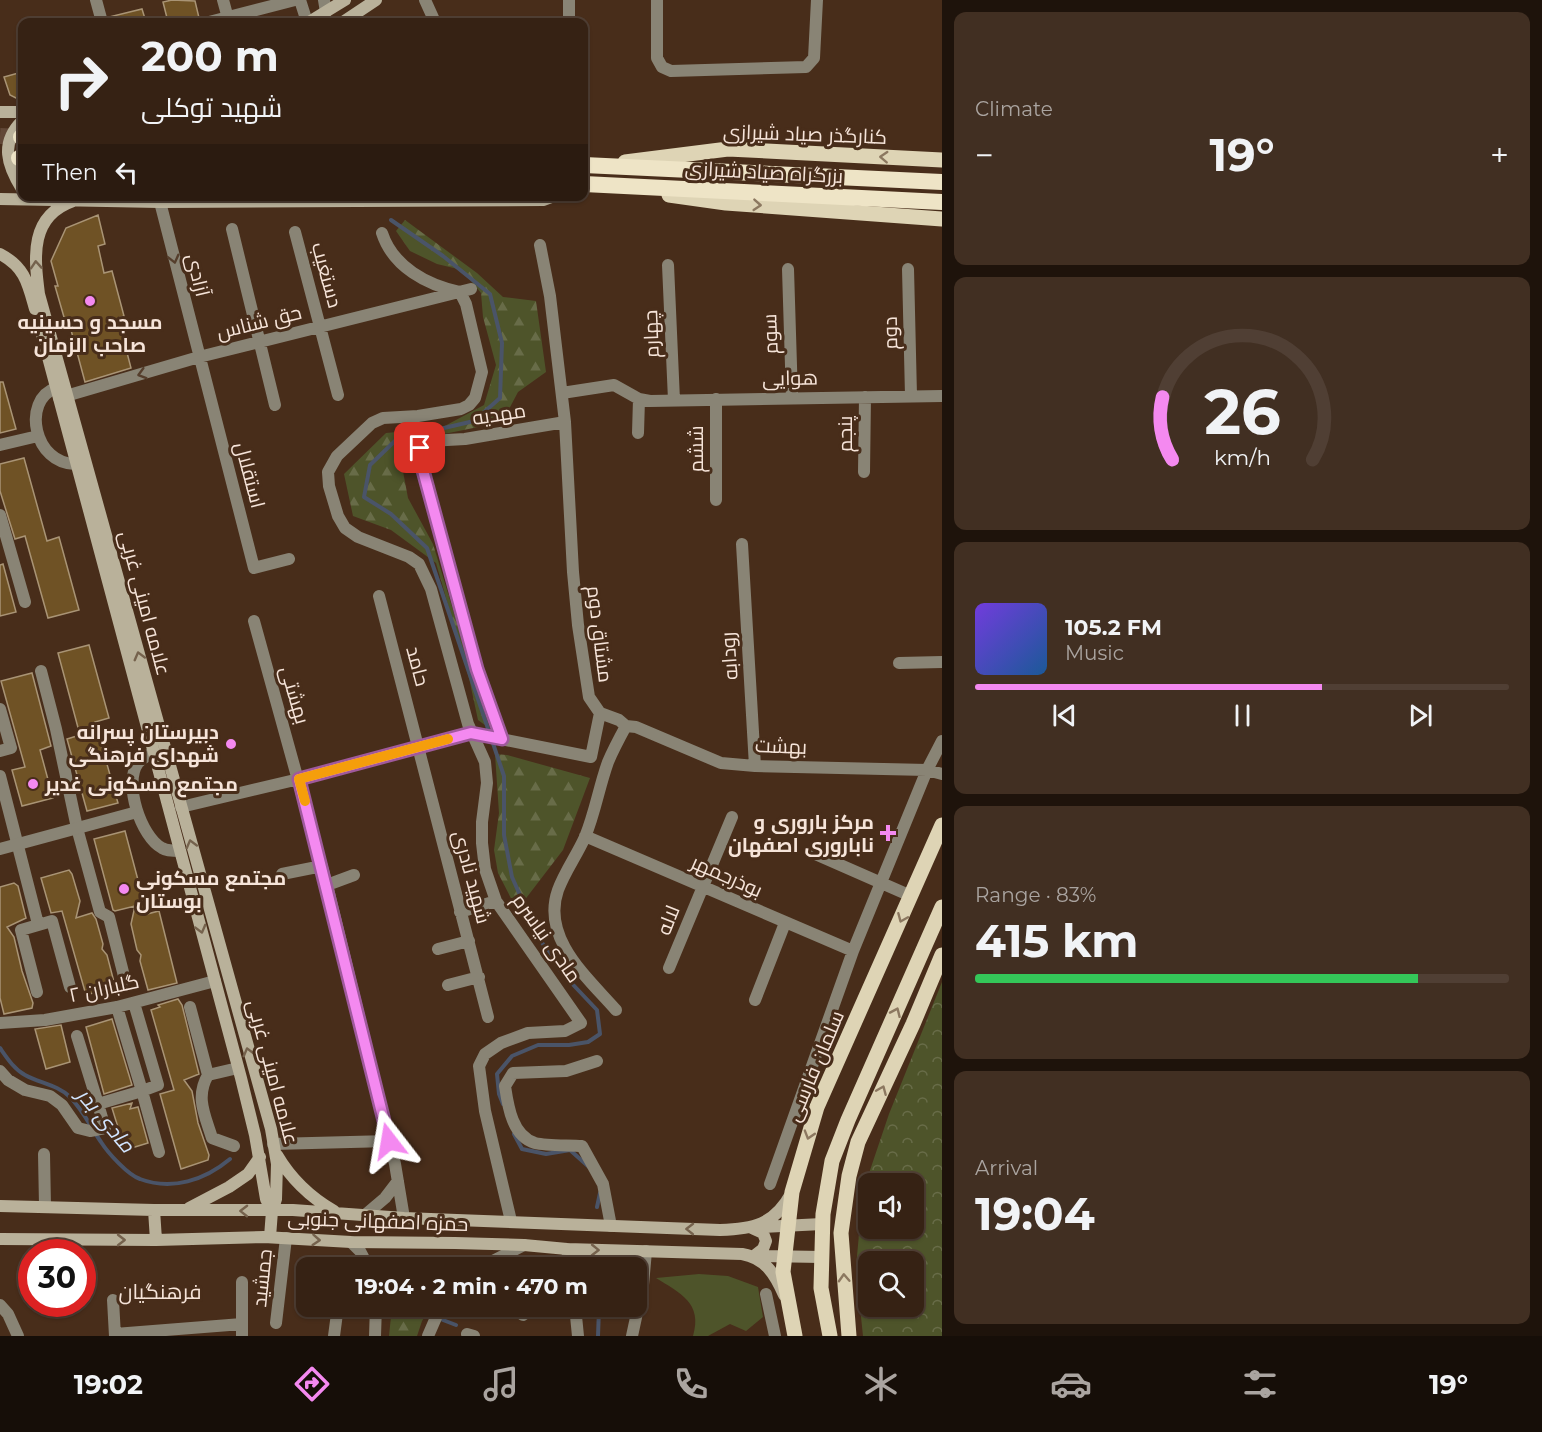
<!DOCTYPE html>
<meta charset="utf-8">
<style>
:root{--surface:#362214;--page:#412f22;--text:#f1f3f6;--muted:#aaa4a0;--line:#503f34;--accent:#f489f0}
body{margin:0;font-family:Montserrat,Cairo,sans-serif;background:var(--page);color:var(--text);height:100vh;display:flex;flex-direction:column;font-size:22px;white-space:nowrap}
*{box-sizing:border-box;margin:0}
p{font-size:20px;color:var(--muted)}
.icon{flex:none;width:33px;height:33px;fill:none;stroke:currentColor;stroke-width:2;stroke-linecap:round;stroke-linejoin:round}
.map{position:relative;flex:1;overflow:hidden}
.panel{display:flex;flex-direction:column;gap:12px;padding:12px;background:#1e130b;width:600px}
.panel>*{flex:none}
.banner{position:absolute;left:18px;top:18px;width:570px;height:183px;border-radius:12px;box-shadow:0 2px 4px #0004,0 0 0 2px var(--line);background:#362214;color:var(--text);overflow:hidden}
.controls{position:absolute;left:858px;top:1173px;display:grid;gap:12px}
.controls a{display:grid;place-items:center;width:66px;height:66px;border-radius:12px;background:var(--surface);box-shadow:0 2px 4px #0004,0 0 0 2px var(--line);font-size:30px}
.speed{position:absolute;left:18px;top:1239px;display:flex;gap:12px;font-size:30px;font-weight:700;text-align:center}
.speed>*{display:grid;place-content:center;width:78px;height:78px;border-radius:50%;background:var(--surface);box-shadow:0 2px 4px #0004,0 0 0 2px var(--line);line-height:1}
.speed .limit{border:9px solid #d22;background:#fff;color:#111}
.pin{position:absolute;display:grid;place-items:center;width:51px;height:51px;color:#fff;margin:-26px;border-radius:12px;box-shadow:0 3px 9px #0006}
.me{position:absolute;width:66px;margin:-33px;rotate:346deg;stroke-linejoin:round;filter:drop-shadow(0 0 4px #0008)}
.turn{display:flex;align-items:center;gap:21px;height:126px;padding:0 24px;font-size:27px}
.turn .icon{width:78px;height:78px;stroke-width:2.5}
.turn b{display:block;font-size:42px;line-height:51px}
.then{display:flex;align-items:center;height:57px;padding:0 24px;background:#0003;gap:12px;font-size:22px}
.big{font-size:45px;font-weight:700;line-height:1.1}
.panel .card{flex:1;display:flex;flex-direction:column;justify-content:center;gap:9px;min-width:0;padding:0 21px;border-radius:12px;background:var(--page)}
.panel .dial{align-items:center;gap:0}
.dial svg{height:156px;overflow:visible;fill:none;stroke:var(--line);stroke-width:7;stroke-linecap:round;text-anchor:middle}
.dial text{fill:var(--text);stroke:none}
.song{display:flex;align-items:center;gap:18px}
.cover{width:72px;height:72px;border-radius:9px;background:linear-gradient(135deg,hsl(260 70% 55%),hsl(210 70% 35%))}
.played{height:6px;border-radius:3px;background:linear-gradient(90deg,var(--accent) 65%,var(--line) 65%)}
.keys{display:flex;justify-content:space-around;direction:ltr}
.heat{display:flex;justify-content:space-between;align-items:center;font-size:33px;direction:ltr}
.charge{height:9px;border-radius:4px;background:linear-gradient(90deg,#34c759 83%,var(--line) 0)}
.trip{position:absolute;left:296px;top:1257px;width:351px;height:60px;border-radius:12px;background:var(--surface);box-shadow:0 2px 4px #0004,0 0 0 2px var(--line);font-weight:700;line-height:60px;text-align:center}
.menu{display:flex;height:96px;justify-content:space-around;align-items:center;background:#160e08;color:var(--muted)}
.menu .icon{width:42px;height:42px}
.menu .current{color:var(--accent)}
.menu b{font-size:27px;color:var(--text)}
main{display:flex;flex:1;min-height:0}
.map>svg:first-child{display:block}
</style>
<main>
<div class="map">
<svg width="942" height="1336" viewBox="0 0 942 1336">
<defs>
<pattern id="forest-firs" width="22" height="20" patternUnits="userSpaceOnUse" patternTransform="scale(1.5)"><rect width="22" height="20" fill="#4e542a"/><path d="M5 1l3.5 6h-7zM16 11l3.5 6h-7z" fill="#686c48"/></pattern>
<pattern id="park-crowns" width="20" height="18" patternUnits="userSpaceOnUse" patternTransform="scale(1.5)"><rect width="20" height="18" fill="#4e542a"/><path d="M2 6a3 3 0 1 1 6 0M12 15a3 3 0 1 1 6 0" fill="none" stroke="#686c48"/></pattern>
</defs>
<rect width="100%" height="100%" fill="#482d1a"/>
<!-- grass -->
<path fill="#4e542a" d="M699 1274 728 1276 758 1287 763 1317 746 1331 730 1324 708 1336H693C703 1303 680 1293 656 1278Z"/>
<!-- forest -->
<path fill="url(#forest-firs)" d="M405 220 477 273 503 297 536 301 546 372 518 392 507 413 483 426 410 441 402 466 408 498 433 544 489 728 478 720 469 678 436 563 391 530 353 516 344 474 386 433 441 428 484 405 496 365 483 317 481 293 462 270 437 264 410 251 396 231Z
M495 754 507 755 590 778 563 850 517 910 498 873 494 850 499 813Z
M392 1307V1306L431 1307 422 1321 417 1336H389Z"/>
<!-- park -->
<path fill="url(#park-crowns)" fill-rule="evenodd" d="M942 982V1336H863L856 1267 863 1191 889 1114ZM868 1184H914V1228H868ZM868 1262H914V1306H868Z"/>
<g fill="none" stroke-linecap="round" stroke-linejoin="round">
<!-- stream -->
<path stroke="#4a5468" stroke-width="4" d="M391 220 443 256 490 294 502 343 500 398 474 421 397 439 370 465 364 497 391 514 427 548 504 776V835L512 877 539 938 562 973 597 1010 600 1034 588 1042 569 1045H538L512 1056 497 1074 499 1094 503 1104
M0 1048C7 1058 14 1069 25 1075 39 1083 58 1085 70 1097 83 1110 90 1126 101 1142 108 1153 128 1175 140 1179 172 1191 205 1180 230 1159
M514 1134 522 1149 546 1154 570 1150 589 1167
M597 1207 600 1193
M409 1306 429 1314
M443 1320 456 1325
M598 1336 599 1309"/>
</g>
<!-- building -->
<path fill="#6f5225" stroke="#a99475" stroke-width="1.5" d="M172 0 195 1 200 22H168L163 2Z
M142 9 146 22H110L109 17Z
M22 72V101L10 95 4 77Z
M98 215 105 244 98 246 104 273 112 271 124 316 118 318 131 368 85 382 71 330 68 331 55 286H58L51 261 66 228Z
M0 382H3L16 429 0 433Z
M24 458 47 541 59 537 79 610 48 618 25 536 15 539 0 491V464Z
M3 564 16 612 0 616V565Z
M89 645 109 718 95 722 118 803 87 811 67 739 80 735 58 653Z
M32 673 51 746 40 750 53 798 22 806 12 770 25 767 1 681Z
M125 831 147 914 159 911 177 983 148 990 140 961 141 955 137 950 131 924 135 906 115 911 113 910 94 839Z
M69 870 72 874 80 901 76 918 92 913 96 919 103 944 102 949 107 955 114 982 113 987 86 995 62 911 51 913 41 878Z
M14 883 18 886 26 918 7 927 14 937 22 971 33 1003 32 1008 4 1014 0 998V887Z
M178 999 182 1005 199 1074 184 1080 192 1091 198 1123 209 1155 208 1160 181 1169 160 1094 174 1090 151 1010 160 1007 158 1005Z
M112 1019 132 1085 104 1094 86 1027Z
M61 1025 70 1062 46 1069 35 1029Z
M132 1103 130 1109 138 1107 148 1143 125 1150 112 1108Z"/>
<g fill="none" stroke-linecap="round" stroke-linejoin="round">
<!-- trunk-tunnel -->
<path stroke="#624837" stroke-width="16" stroke-dasharray="16 8" stroke-linecap="butt" d="M0 136 21 137"/>
<!-- minor -->
<path stroke="#898475" stroke-width="12" d="M96 0 102 22
M223 0 229 22
M300 0 307 22
M324 0 326 12
M425 0 435 22
M569 0V22
M657 0V58L662 67 671 71 806 67 814 58 817 0
M209 22 295 0
M160 202 254 568 289 559
M232 229 275 405
M295 232 338 395
M382 233C393 267 427 285 460 292L466 304 482 372 475 398 469 405 461 409 418 416 383 418 372 423 337 456 328 472 329 486 338 516 345 528 358 537 409 557 419 564 431 589 468 724 485 762 487 783 482 822V843L485 869 496 901 581 1023 565 1031 528 1033 501 1043 485 1054 479 1066 485 1111 511 1221
M540 245 550 296 565 422 573 572 578 625 589 697 600 713 619 720 626 726C620 737 613 750 608 762 599 787 595 813 585 837 577 855 565 871 558 890 541 938 587 977 616 1010
M668 265 674 400
M788 269 792 398
M908 269 911 396
M562 393 614 385 639 399 650 401 942 396
M59 398 199 357 471 289
M638 433 639 399
M864 472 865 397
M716 500V399
M0 515 25 602
M742 544 755 766
M379 596 488 1017
M254 621 327 885 395 1164 404 1218
M899 663 942 662
M41 671 56 729 77 828 100 912 109 917 125 980
M0 709 11 748 0 751
M626 726 636 727 721 763 755 766 927 770 942 774
M502 739 477 669 421 463 420 448 422 444 429 441 465 439 565 422
M0 776 38 924
M181 807 299 779 471 733 591 757 600 713
M585 836 853 951
M813 853 911 896
M282 874 322 866
M327 885 354 875
M460 912 496 901
M438 949 469 941
M669 968 732 817
M448 985 479 977
M37 992 21 930 52 921 70 987
M755 1000 785 923
M134 1003 158 1085 142 1091 159 1152
M190 1007 208 1075
M0 1023 45 1020 117 1007 215 981
M77 1036 98 1104 142 1091 117 1007
M597 1061 566 1071 513 1073 505 1086C508 1106 512 1136 535 1143 547 1146 569 1145 582 1146L603 1184 611 1226
M0 1071 8 1080 25 1090 50 1096 62 1105 78 1128 90 1131 105 1128 98 1104
M273 1144 389 1141
M234 1146 212 1138C205 1115 195 1097 208 1075L238 1068
M44 1154 45 1206
M770 1184 853 951 927 770 942 741
M365 1215 385 1198 398 1181
M567 1249 570 1268
M344 1268V1265L369 1266
M766 1294 775 1336
M113 1300 115 1336
M0 1305 8 1314 18 1336
M519 1306 523 1315
M575 1306 578 1336
M276 1323 286 1238
M115 1334 242 1324
M467 1334 474 1336
M242 1336V1282
M334 1336 338 1306
M632 1336 643 1285 646 1251"/>
<!-- tertiary -->
<path stroke="#898475" stroke-width="12" d="M56 388C21 400 34 465 76 464
M0 445 38 436
M154 753C148 755 142 758 138 763 123 783 141 837 162 848 167 851 174 851 180 851
M0 849 137 812
M351 1242 360 1251 369 1268
M479 1268 524 1245
M375 1336 376 1306
M428 1336 441 1306"/>
<!-- secondary -->
<path stroke="#b9b19a" stroke-width="12" d="M309 22 345 0
M343 22 376 0
M0 112H22
M22 121C0 143 7 165 22 189
M0 199 160 202 543 200 554 196
M73 201C30 216 34 256 39 294L271 1129 277 1164 276 1199 272 1211 270 1237
M0 254C25 267 28 284 35 309
M41 331 241 1078 255 1135 266 1199 272 1211
M277 1155C291 1179 310 1197 334 1211
M0 1206 154 1210H293L404 1218 720 1230C753 1229 774 1225 791 1194
M189 1208 229 1187 248 1174 260 1157
M154 1210 156 1240
M762 1227 822 1224
M752 1228 763 1233 766 1241 763 1249 754 1256
M0 1239 156 1240 264 1237 351 1242 455 1243 524 1245 567 1249 742 1254C765 1258 775 1274 784 1295
M755 1256 822 1257"/>
<!-- primary -->
<path stroke="#ded4b5" stroke-width="15" d="M625 162 728 149 942 160
M669 195 726 203 942 219
M795 1336 783 1272 792 1192 817 1107 942 825
M830 1336 821 1288 823 1214 832 1161 848 1120 942 907
M849 1336 841 1233 849 1176 858 1142 913 1024 942 955"/>
<!-- trunk -->
<path stroke="#eee4c6" stroke-width="16" d="M21 137 22 138
M19 158H22
M584 165 942 182
M584 184 942 202"/>
</g>
<!-- one-way arrows -->
<defs><path id="oneway-chevron" d="M-2-3.5L2.5 0L-2 3.5" fill="none" stroke-width="1.6" stroke-linecap="round" stroke-linejoin="round" transform="scale(1.5)"/></defs>
<g stroke="#8c7860">
<use href="#oneway-chevron" transform="translate(884 157) rotate(-177)"/>
<use href="#oneway-chevron" transform="translate(757 205) rotate(4)"/>
<use href="#oneway-chevron" transform="translate(902 918) rotate(113)"/>
<use href="#oneway-chevron" transform="translate(896 1012) rotate(-66)"/>
<use href="#oneway-chevron" transform="translate(882 1090) rotate(-67)"/>
<use href="#oneway-chevron" transform="translate(809 1135) rotate(107)"/>
<use href="#oneway-chevron" transform="translate(844 1278) rotate(-93)"/>
</g>
<g stroke="#553e2c">
<use href="#oneway-chevron" transform="translate(174 259) rotate(76)"/>
<use href="#oneway-chevron" transform="translate(142 374) rotate(164)"/>
</g>
<g stroke="#75624d">
<use href="#oneway-chevron" transform="translate(36 265) rotate(-94)"/>
<use href="#oneway-chevron" transform="translate(139 656) rotate(-105)"/>
<use href="#oneway-chevron" transform="translate(191 844) rotate(-105)"/>
<use href="#oneway-chevron" transform="translate(201 929) rotate(75)"/>
<use href="#oneway-chevron" transform="translate(248 1052) rotate(-105)"/>
<use href="#oneway-chevron" transform="translate(244 1211) rotate(-179)"/>
<use href="#oneway-chevron" transform="translate(690 1229) rotate(-179)"/>
<use href="#oneway-chevron" transform="translate(121 1240)"/>
<use href="#oneway-chevron" transform="translate(316 1240) rotate(4)"/>
<use href="#oneway-chevron" transform="translate(595 1250) rotate(1)"/>
</g>
<g fill="none" stroke-linecap="round" stroke-linejoin="round">
<!-- route casing -->
<g stroke="#9f599c" stroke-width="15">
<path id="route" d="M389 1141 299 779 471 733 502 739 477 669 421 463 420 448"/>
</g>
<!-- route -->
<use href="#route" stroke="#f489f0" stroke-width="10"/>
<!-- slow -->
<path stroke="#f59e0b" stroke-width="10" d="M305 801 299 779 448 739"/>
</g>
<!-- markers -->
<g fill="#f489f0" stroke="#482d1a" stroke-width="2">
<circle cx="90" cy="301" r="6"/>
<circle cx="231" cy="744" r="6"/>
<circle cx="33" cy="784" r="6"/>
<path d="M885 824h6v6h6v6h-6v6h-6v-6h-6v-6h6z"/>
<circle cx="124" cy="889" r="6"/>
</g>
<g text-anchor="middle" dominant-baseline="central" stroke-width="6" stroke-linejoin="round" paint-order="stroke">
<!-- street labels -->
<g font-size="20" fill="#f6e4d9" stroke="#482d1a">
<text transform="translate(805 134) rotate(2)">کنارگذر صیاد شیرازی</text>
<text transform="translate(764 172) rotate(3)">بزرگراه صیاد شیرازی</text>
<text transform="translate(198 275) rotate(76)">آزادی</text>
<text transform="translate(327 275) rotate(75)">دستغیب</text>
<text transform="translate(259 322) rotate(-14)">حق شناس</text>
<text transform="translate(890 333) rotate(-91)">دوم</text>
<text transform="translate(651 334) rotate(-92)">چهارم</text>
<text transform="translate(770 334) rotate(-92)">سوم</text>
<text transform="translate(790 378) rotate(-1)">هوایی</text>
<text transform="translate(499 414) rotate(-9)">مهدیه</text>
<text transform="translate(845 434) rotate(-90)">پنجم</text>
<text transform="translate(696 449) rotate(-90)">ششم</text>
<text transform="translate(250 475) rotate(75)">استقلال</text>
<text transform="translate(145 603) rotate(75)">علامه امینی غربی</text>
<text transform="translate(600 634) rotate(83)">مشتاق دوم</text>
<text transform="translate(729 656) rotate(-94)">رودابه</text>
<text transform="translate(418 666) rotate(75)">حامد</text>
<text transform="translate(295 695) rotate(74)">بهشتی</text>
<text transform="translate(781 746) rotate(2)">بهشت</text>
<text transform="translate(727 876) rotate(24)">بوذرجمهر</text>
<text transform="translate(472 877) rotate(75)">شهید نادری</text>
<text transform="translate(668 920) rotate(-68)">لاله</text>
<text transform="translate(547 938) rotate(55)">مادی نیاسرم</text>
<text transform="translate(104 988) rotate(-12)">گلباران ۲</text>
<text transform="translate(815 1066) rotate(-67)">سلمان فارسی</text>
<text transform="translate(273 1072) rotate(75)">علامه امینی غربی</text>
<text transform="translate(378 1221) rotate(2)">حمزه اصفهانی جنوبی</text>
<text transform="translate(262 1278) rotate(-84)">جمشید</text>
</g>
<!-- poi labels -->
<g font-size="20" font-weight="bold" fill="#f6e4d9" stroke="#482d1a" text-anchor="end">
<text x="90" y="322" text-anchor="middle">مسجد و حسینیه<tspan x="90" dy="23">صاحب الزمان</tspan></text>
<text x="219" y="732">دبیرستان پسرانه<tspan x="219" dy="23">شهدای فرهنگی</tspan></text>
<text x="45" y="784" text-anchor="start">مجتمع مسکونی غدیر</text>
<text x="874" y="822">مرکز باروری و<tspan x="874" dy="23">ناباروری اصفهان</tspan></text>
<text x="136" y="878" text-anchor="start">مجتمع مسکونی<tspan x="136" dy="23">بوستان</tspan></text>
</g>
<!-- water labels -->
<g font-size="21" font-style="italic" fill="#d2e5ff" stroke="#482d1a">
<text transform="translate(106 1120) rotate(50)">مادی بدر</text>
</g>
<!-- neighbourhood labels -->
<g font-size="21" fill="#f6e4d9" stroke="#482d1a">
<text x="160" y="1291">فرهنگیان</text>
</g>
</g>
</svg>
<div class="controls">
<a><svg class="icon" aria-label="sound" viewBox="0 0 24 24"><path d="M4 9h4l5-4v14l-5-4H4zM17 9q2 3 0 6"/></svg></a>
<a><svg class="icon" aria-label="search" viewBox="0 0 24 24"><circle cx="10" cy="10" r="6"/><path d="M15 15l6 6"/></svg></a>
</div>
<div class="speed"><div class="limit">30</div></div>
<div class="pin" style="left:420px;top:448px;background:#d93025"><svg class="icon" aria-label="arrive" viewBox="0 0 24 24"><path d="M6 21V4h12l-3 4 3 4H6"/></svg></div>
<svg class="me" style="left:389px;top:1141px" viewBox="-20 -20 40 40"><path d="M0-17L14 15 0 8-14 15z" fill="#f489f0" stroke="#fff" stroke-width="4"/></svg>
<div class="trip">19:04 · 2 min · 470 m</div>
<div class="banner">
<div class="turn"><svg class="icon" aria-label="right" viewBox="0 0 24 24"><path d="M7 20v-9h11M14 6l5 5-5 5"/></svg><div><b>200 m</b>شهید توکلی</div></div>
<div class="then">Then<svg class="icon" aria-label="left" viewBox="0 0 24 24"><path d="M17 20v-9H6M10 6l-5 5 5 5"/></svg></div>
</div>
</div>
<section class="panel">
<div class="card"><p>Climate</p>
<div class="heat"><a>−</a><b class="big">19°</b><a>+</a></div>
</div>
<div class="card dial"><svg viewBox="0 0 100 80">
<path d="M14 69A42 42 0 1 1 86 69"/>
<path d="M14 69A42 42 0 0 1 9 37" stroke="#f489f0"/>
<text x="50" y="56" font-size="32" font-weight="700">26</text>
<text x="50" y="72" font-size="11">km/h</text>
</svg></div>
<div class="card">
<div class="song"><i class="cover"></i><div><b>105.2 FM</b><p>Music</p></div></div>
<div class="played"></div>
<div class="keys"><svg class="icon" aria-label="previous" viewBox="0 0 24 24"><path d="M18 5L8 12l10 7zM5 5v14"/></svg><svg class="icon" aria-label="pause" viewBox="0 0 24 24"><path d="M8 5v14M16 5v14"/></svg><svg class="icon" aria-label="next" viewBox="0 0 24 24"><path d="M6 5l10 7-10 7zM19 5v14"/></svg></div>
</div>
<div class="card"><p>Range · 83%</p><b class="big">415 km</b><div class="charge"></div></div>
<div class="card"><p>Arrival</p><b class="big">19:04</b></div>
</section>
</main>
<nav class="menu">
<b>19:02</b>
<svg class="icon current" aria-label="directions" viewBox="0 0 24 24"><path d="M12 3l9 9-9 9-9-9zM9 14v-3h6M13 9l2 2-2 2"/></svg>
<svg class="icon" aria-label="music" viewBox="0 0 24 24"><path d="M9 18V5l10-2v13"/><circle cx="6" cy="18" r="3"/><circle cx="16" cy="16" r="3"/></svg>
<svg class="icon" aria-label="phone" viewBox="0 0 24 24"><path d="M5 4h4l2 5-3 2q2 4 5 5l2-3 5 2v4C11 20 4 13 5 4z"/></svg>
<svg class="icon" aria-label="climate" viewBox="0 0 24 24"><path d="M12 3v18M4 7l16 10M4 17L20 7"/></svg>
<svg class="icon" aria-label="car" viewBox="0 0 24 24"><path d="M5 17H2v-5l4-1 3-4h7l3 4 3 1v5h-3M9 17h6M6 11h13"/><circle cx="7" cy="17" r="2"/><circle cx="17" cy="17" r="2"/></svg>
<svg class="icon" aria-label="filters" viewBox="0 0 24 24"><path d="M4 7h16M4 17h16"/><circle cx="9" cy="7" r="2"/><circle cx="15" cy="17" r="2"/></svg>
<b>19°</b>
</nav>
